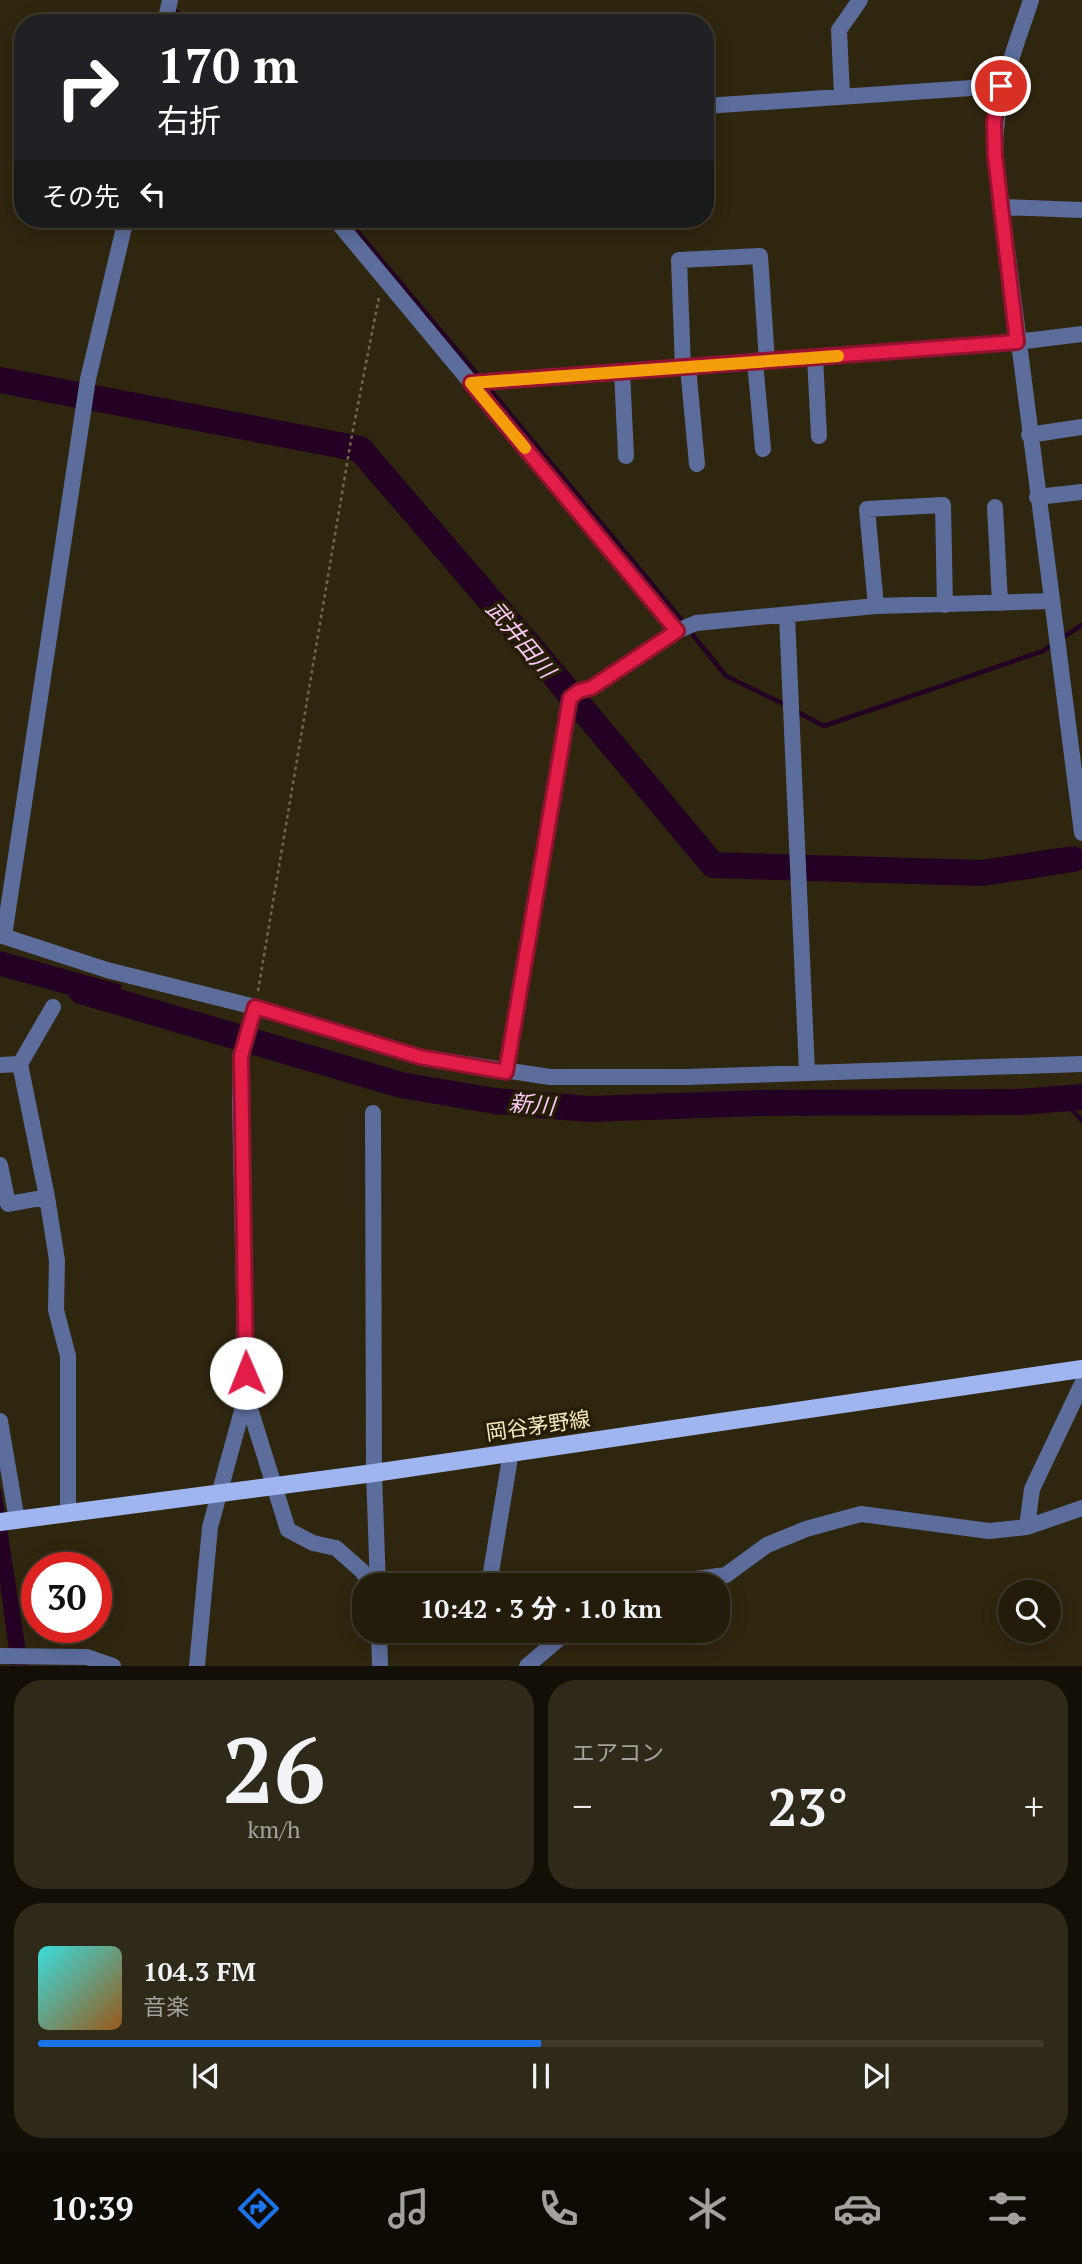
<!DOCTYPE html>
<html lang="ja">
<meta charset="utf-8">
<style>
:root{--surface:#231c0b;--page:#2f2919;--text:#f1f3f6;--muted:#a3a19d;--line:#403a2c;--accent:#1a73e8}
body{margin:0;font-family:"PT Serif","Noto Sans JP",serif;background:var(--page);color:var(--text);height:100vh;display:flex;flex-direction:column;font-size:26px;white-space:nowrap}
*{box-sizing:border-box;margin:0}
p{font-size:23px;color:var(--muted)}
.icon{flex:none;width:38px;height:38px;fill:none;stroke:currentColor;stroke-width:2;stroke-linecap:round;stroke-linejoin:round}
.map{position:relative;height:1666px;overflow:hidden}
.side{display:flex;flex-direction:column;gap:14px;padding:14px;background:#130f06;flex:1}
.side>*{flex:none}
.hud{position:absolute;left:14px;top:14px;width:700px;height:214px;border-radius:28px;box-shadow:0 4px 18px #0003,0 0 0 2px var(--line);background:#202124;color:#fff;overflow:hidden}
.tools{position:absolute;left:998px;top:1580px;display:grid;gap:14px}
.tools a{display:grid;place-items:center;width:63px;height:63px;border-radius:50%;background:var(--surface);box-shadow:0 4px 18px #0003,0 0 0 2px var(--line);font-size:35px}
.speed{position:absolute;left:21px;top:1552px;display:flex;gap:14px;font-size:35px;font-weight:700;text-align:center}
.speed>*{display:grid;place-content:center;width:91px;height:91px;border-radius:50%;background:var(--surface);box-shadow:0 4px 18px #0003,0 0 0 2px var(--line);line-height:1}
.speed .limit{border:10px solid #d22;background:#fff;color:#111}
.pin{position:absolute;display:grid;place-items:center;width:60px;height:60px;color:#fff;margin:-30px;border:4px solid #fff;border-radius:50%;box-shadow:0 2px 7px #0007}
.me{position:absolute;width:77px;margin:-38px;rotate:359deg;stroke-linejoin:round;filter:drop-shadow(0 0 5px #0008)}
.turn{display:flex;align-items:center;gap:24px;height:147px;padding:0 28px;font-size:32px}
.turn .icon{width:91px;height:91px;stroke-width:2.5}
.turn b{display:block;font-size:49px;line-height:60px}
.then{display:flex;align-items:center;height:66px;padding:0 28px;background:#0003;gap:14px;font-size:26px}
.big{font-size:52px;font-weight:700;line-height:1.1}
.side .tile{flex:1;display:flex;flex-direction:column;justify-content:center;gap:10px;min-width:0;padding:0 24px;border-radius:28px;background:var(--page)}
.side .dial{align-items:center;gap:0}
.dial b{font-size:91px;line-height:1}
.song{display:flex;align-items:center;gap:21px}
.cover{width:84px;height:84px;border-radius:10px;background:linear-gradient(135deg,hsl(180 70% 55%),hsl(30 70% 35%))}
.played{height:7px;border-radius:4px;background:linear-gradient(90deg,var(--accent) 50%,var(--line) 50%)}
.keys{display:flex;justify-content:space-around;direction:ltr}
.heat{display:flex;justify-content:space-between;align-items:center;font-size:38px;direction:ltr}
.side .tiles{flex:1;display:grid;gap:14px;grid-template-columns:1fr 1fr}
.tile:last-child{grid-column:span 2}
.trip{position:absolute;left:352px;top:1573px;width:378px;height:70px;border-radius:28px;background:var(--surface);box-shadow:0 4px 18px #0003,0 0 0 2px var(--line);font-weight:700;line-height:70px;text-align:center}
.menu{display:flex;height:112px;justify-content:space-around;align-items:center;background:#0e0b04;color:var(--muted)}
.menu .icon{width:49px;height:49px}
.menu .on{color:var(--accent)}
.menu b{font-size:32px;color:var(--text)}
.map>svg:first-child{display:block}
</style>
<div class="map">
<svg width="1082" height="1666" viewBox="0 0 1082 1666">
<rect width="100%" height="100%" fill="#2f260f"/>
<!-- water -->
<path fill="#250025" d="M0 951 122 985 112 1007 0 976Z
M0 1489H1L28 1665H11L0 1583Z"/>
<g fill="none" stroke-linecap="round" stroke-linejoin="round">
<!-- stream -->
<path stroke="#250025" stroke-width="4.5" d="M174 9 186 23
M347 219 477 374
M492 392 681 619
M693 635 726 676 788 706
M1062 638 1082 625
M796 711 824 726 1043 651 1055 643
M1073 859 1082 857
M1062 1098 1082 1121"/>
<!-- river -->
<path stroke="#250025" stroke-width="26" d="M0 380 360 449 539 657 713 865 982 873 1073 859
M81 991 401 1085 495 1101 589 1109 760 1103 1020 1102 1082 1097"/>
<!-- path -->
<path stroke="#71674b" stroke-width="2.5" stroke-dasharray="3.5 3.5" stroke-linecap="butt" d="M258 991 351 440 379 297"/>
<!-- minor -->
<path stroke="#5c6d9c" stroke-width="16" d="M1031 0C1013 55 994 97 995 156L1082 833
M165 23 170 0
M842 96 839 30 860 0
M705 106 1001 86
M1001 207 1082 210
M335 219 677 631
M815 357 819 436
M755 362 763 449
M683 367 679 260 760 256 767 361
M688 367 697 464
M622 372 626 456
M471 383 1017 342 1082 334
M1029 435 1082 427
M1037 497 1082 492
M995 507 1000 603
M876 606 867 509 943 505 945 605
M787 616 807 1072
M0 935 107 970 255 1007 420 1057 550 1077H685L1082 1064
M4 936 88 379 126 219
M53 1007 20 1064 47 1197 57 1260 56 1310 68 1356V1514
M0 1065 20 1064
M506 1071 570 698 579 691 591 688 677 631 696 623 876 606 1051 601
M373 1113 374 1473 378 1586
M0 1165 8 1204 47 1197
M246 1396 288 1530 313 1543 336 1548 362 1571 372 1586
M0 1421 17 1520
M1027 1527 1032 1489 1082 1384
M490 1578 511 1452
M644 1586 726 1575 767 1545 806 1529 861 1514 989 1531 1027 1527 1082 1508
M379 1631 380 1666
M0 1656 87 1657 113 1666
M197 1666 210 1527 246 1396 240 1101 241 1056 255 1007
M527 1666 568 1631"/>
<!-- major -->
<path stroke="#9fb5ef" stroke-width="18" d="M0 1522 374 1473 1082 1369"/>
</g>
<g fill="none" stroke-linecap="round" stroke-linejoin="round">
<!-- route casing -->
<g stroke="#92132f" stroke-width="18">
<path id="route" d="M246 1373 241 1056 255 1007 420 1057 506 1072 570 698 579 691 591 688 677 631 471 383 1017 342 995 156 994 123 1001 86"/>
</g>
<!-- route -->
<use href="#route" stroke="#e11d48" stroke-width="12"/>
<!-- slow -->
<path stroke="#f59e0b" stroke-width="12" d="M525 448 471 383 838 356"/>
</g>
<g text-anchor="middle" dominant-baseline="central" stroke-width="7" stroke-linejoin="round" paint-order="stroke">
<!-- street labels -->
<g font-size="21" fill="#f7e9c4" stroke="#261d05">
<text transform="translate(538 1425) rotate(-8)">岡谷茅野線</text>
</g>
<!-- water labels -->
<g font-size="23" font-style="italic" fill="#fbc8f7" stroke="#261d05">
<text transform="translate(521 639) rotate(50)">武井田川</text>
<text transform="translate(532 1104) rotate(5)">新川</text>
</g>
</g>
</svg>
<div class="tools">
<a><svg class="icon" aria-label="search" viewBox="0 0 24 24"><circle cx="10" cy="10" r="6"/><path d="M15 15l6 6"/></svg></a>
</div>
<div class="speed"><div class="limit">30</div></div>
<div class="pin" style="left:1001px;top:86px;background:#d93025"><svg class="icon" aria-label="arrive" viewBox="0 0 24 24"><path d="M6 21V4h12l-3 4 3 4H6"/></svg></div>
<svg class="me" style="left:246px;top:1373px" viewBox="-20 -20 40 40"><circle r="19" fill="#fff"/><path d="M0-13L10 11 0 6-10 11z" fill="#e11d48"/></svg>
<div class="trip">10:42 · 3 分 · 1.0 km</div>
<div class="hud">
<div class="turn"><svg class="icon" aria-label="right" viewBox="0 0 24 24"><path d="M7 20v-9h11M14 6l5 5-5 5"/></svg><div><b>170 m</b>右折</div></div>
<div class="then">その先<svg class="icon" aria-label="left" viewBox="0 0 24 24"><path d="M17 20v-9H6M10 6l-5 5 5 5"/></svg></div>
</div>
</div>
<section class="side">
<div class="tiles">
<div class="tile dial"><b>26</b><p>km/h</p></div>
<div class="tile"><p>エアコン</p>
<div class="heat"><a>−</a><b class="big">23°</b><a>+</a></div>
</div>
<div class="tile">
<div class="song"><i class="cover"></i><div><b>104.3 FM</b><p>音楽</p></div></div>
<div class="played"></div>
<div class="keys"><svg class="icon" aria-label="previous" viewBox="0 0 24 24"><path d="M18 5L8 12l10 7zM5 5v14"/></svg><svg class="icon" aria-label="pause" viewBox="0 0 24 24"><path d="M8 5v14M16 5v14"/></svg><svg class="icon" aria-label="next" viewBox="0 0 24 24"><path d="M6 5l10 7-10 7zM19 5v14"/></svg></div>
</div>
</div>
</section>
<nav class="menu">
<b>10:39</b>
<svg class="icon on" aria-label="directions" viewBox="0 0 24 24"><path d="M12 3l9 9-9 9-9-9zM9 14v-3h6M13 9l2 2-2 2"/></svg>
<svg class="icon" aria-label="music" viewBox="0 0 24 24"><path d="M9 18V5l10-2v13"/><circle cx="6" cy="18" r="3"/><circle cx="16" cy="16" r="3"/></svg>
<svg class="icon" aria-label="phone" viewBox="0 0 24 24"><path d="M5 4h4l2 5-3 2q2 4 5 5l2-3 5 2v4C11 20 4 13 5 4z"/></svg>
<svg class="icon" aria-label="climate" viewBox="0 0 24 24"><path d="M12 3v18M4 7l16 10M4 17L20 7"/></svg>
<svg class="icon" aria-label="car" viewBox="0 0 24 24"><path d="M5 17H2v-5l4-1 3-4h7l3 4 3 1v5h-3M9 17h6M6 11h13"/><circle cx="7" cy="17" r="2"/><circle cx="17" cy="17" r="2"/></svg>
<svg class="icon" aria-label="filters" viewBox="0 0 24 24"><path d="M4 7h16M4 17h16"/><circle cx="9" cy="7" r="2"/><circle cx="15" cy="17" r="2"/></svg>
</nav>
